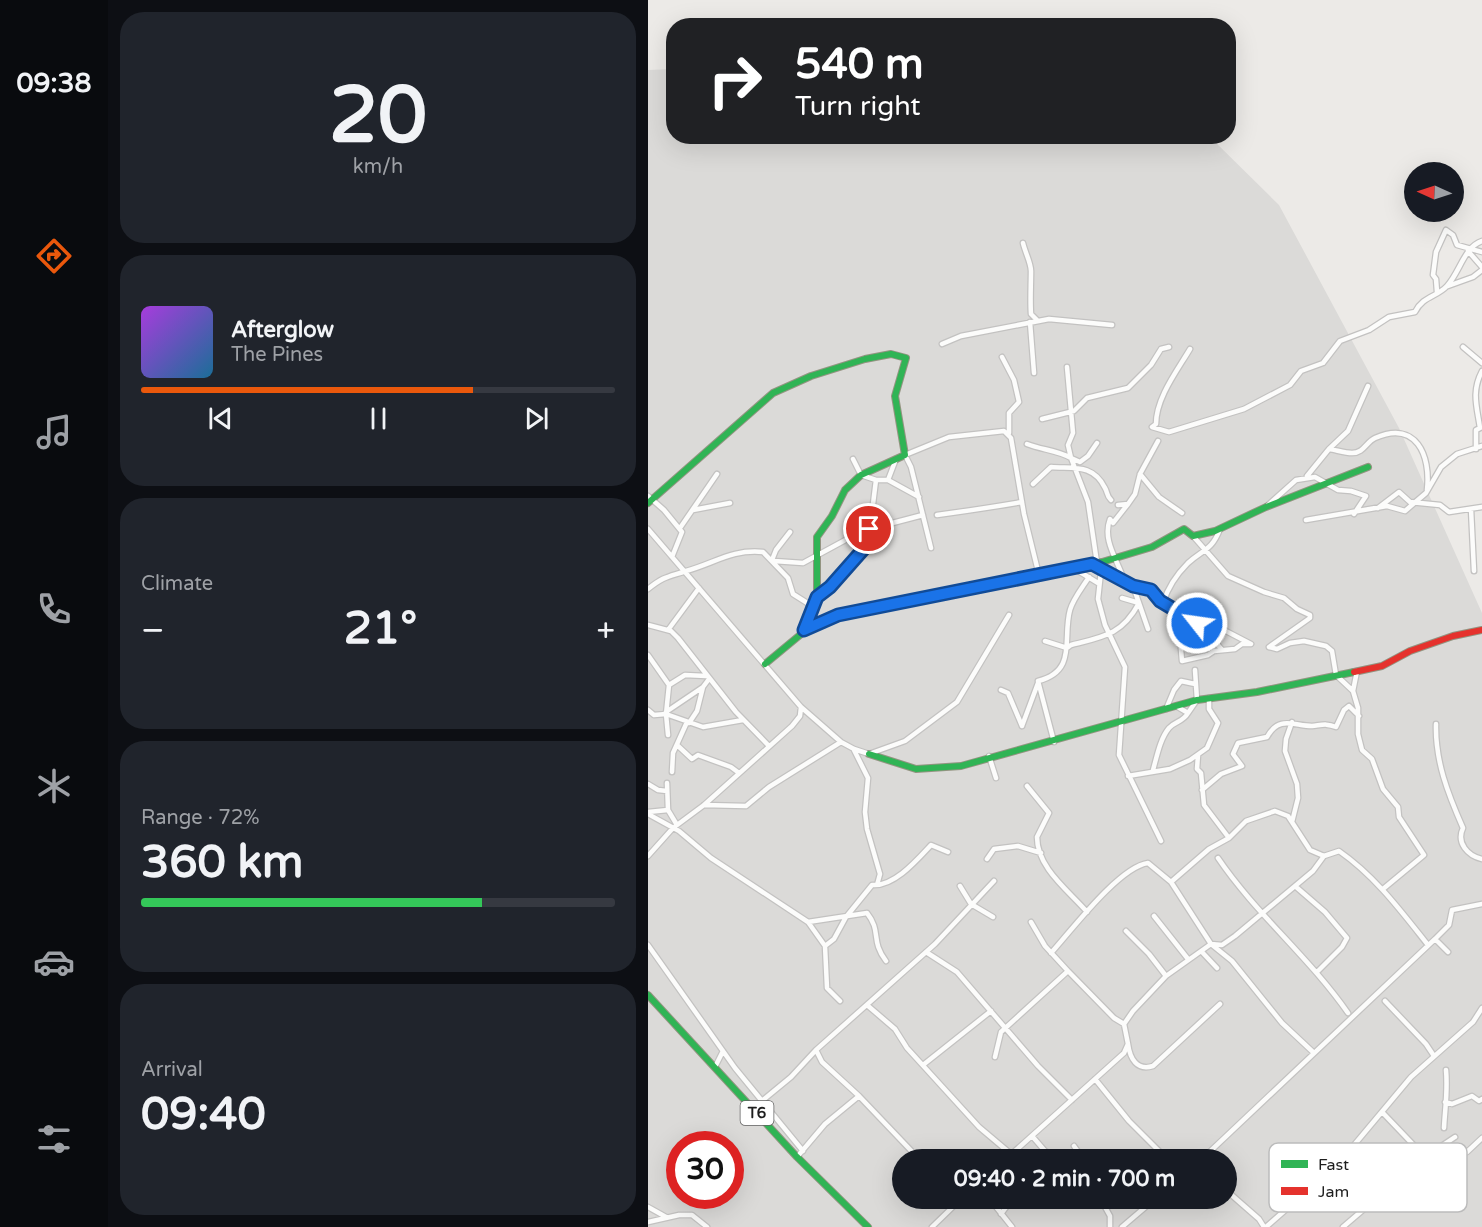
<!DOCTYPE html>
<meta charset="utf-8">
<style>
:root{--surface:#171b24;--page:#20242c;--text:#f1f3f6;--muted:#9ea1a6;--line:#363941;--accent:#ea580c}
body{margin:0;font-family:"Varela Round",sans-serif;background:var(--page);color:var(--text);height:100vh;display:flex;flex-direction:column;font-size:22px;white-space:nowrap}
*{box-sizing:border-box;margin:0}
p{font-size:20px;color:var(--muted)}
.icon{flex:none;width:33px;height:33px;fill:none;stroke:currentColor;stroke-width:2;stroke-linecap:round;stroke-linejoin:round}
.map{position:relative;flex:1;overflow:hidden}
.side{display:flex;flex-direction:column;gap:12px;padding:12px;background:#0d0f14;width:540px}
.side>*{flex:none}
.banner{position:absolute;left:18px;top:18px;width:570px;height:126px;border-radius:24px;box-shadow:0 6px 24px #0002;background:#202124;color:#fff;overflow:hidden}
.needle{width:39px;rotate:273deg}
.fabs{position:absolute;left:756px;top:162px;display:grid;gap:12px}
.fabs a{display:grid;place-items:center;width:60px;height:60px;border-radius:50%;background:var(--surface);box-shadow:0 6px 24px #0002;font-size:30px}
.speed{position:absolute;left:18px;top:1131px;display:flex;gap:12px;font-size:30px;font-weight:700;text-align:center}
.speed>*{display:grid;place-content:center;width:78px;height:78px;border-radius:50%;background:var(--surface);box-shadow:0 6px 24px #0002;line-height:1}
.speed .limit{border:9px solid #d22;background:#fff;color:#111}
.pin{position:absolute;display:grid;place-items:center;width:51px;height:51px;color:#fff;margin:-26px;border:3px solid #fff;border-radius:50%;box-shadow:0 2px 6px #0007}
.me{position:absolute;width:66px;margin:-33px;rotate:300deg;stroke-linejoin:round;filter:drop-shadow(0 0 4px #0008)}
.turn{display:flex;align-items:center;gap:21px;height:126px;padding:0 30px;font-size:27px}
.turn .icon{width:78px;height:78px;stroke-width:2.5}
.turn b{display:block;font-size:42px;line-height:51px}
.big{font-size:45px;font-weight:700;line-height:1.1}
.side .card{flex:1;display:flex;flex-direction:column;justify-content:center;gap:9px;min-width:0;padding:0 21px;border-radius:24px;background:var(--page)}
.side .dial{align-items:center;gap:0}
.dial b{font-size:78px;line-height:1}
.song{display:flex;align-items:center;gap:18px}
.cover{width:72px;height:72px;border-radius:9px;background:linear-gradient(135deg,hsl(280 70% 55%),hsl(200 70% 35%))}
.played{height:6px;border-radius:3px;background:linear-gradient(90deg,var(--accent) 70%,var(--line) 70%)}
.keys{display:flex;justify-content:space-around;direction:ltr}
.heat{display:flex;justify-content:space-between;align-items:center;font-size:33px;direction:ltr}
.charge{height:9px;border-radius:4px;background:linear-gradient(90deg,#34c759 72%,var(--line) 0)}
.trip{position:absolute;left:244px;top:1149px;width:345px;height:60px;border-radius:30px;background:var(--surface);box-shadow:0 6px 24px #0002;font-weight:700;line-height:60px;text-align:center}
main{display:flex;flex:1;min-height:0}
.menu{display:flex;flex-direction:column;width:108px;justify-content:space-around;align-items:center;background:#090b0e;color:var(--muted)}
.menu .icon{width:42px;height:42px}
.menu .on{color:var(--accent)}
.menu b{font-size:27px;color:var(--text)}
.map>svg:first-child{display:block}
</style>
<main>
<nav class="menu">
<b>09:38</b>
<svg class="icon on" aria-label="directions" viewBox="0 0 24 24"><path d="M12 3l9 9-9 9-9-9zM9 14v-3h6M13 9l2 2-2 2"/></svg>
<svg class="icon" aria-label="music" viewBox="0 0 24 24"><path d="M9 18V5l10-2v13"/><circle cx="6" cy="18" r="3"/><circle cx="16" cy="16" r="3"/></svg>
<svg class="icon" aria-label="phone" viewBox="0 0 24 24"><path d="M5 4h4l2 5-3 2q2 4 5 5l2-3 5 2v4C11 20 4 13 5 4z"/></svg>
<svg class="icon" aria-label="climate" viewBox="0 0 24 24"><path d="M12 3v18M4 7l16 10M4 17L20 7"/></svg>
<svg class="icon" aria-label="car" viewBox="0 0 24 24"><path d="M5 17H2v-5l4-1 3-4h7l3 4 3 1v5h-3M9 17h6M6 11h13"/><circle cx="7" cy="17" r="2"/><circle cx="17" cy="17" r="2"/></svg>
<svg class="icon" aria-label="filters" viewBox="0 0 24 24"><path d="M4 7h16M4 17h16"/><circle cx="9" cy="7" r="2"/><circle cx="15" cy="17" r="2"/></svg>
</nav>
<section class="side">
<div class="card dial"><b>20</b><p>km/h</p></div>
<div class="card">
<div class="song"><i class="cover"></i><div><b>Afterglow</b><p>The Pines</p></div></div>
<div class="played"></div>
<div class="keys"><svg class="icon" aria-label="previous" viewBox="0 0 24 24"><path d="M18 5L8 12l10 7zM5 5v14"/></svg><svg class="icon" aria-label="pause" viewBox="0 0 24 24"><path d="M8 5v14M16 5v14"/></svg><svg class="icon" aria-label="next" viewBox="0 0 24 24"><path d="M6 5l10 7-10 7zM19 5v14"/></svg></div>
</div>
<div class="card"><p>Climate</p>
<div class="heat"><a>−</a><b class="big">21°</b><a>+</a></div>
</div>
<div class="card"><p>Range · 72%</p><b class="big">360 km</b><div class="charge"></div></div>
<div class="card"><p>Arrival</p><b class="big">09:40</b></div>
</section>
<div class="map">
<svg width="834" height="1227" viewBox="0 0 834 1227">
<rect width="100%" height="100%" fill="#eceae7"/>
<!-- residential -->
<path fill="#dbdad8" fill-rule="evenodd" d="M25 69 26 136 562 137 631 205 751 428 834 613V1227H0V70ZM32 1144H82V1196H32ZM255 1160H579V1198H255Z"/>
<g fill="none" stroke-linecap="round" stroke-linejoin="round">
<!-- street casing -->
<g stroke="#c3c2c1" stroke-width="7">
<path id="street" d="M375 243C377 252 383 263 383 271 383 285 382 300 383 314L389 320
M820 251 834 267
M800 286 825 277 834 270
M789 292 788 279 785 275 788 252 798 230 805 235 809 245 834 252
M382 322 386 373
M294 344 313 336 401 319 464 325
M815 347 834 363
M542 349C529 371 508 398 508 424L504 427 521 432 596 409 642 385 653 371 675 363 692 341 721 330 741 317 767 312C775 296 789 297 799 286 812 272 816 247 834 241
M354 357 366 380 371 402 361 413V433
M419 367 425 433 420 445 423 458 432 462 440 456 449 443
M394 419 426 411 439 398 480 388 503 365 513 349 521 347
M379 444C394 450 409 450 423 458L440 502 449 563
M681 449 700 431 720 386
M828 449V430L832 428C829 407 823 392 834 371
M492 474 511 497 534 513
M659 476 681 449C688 450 697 453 704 453 716 453 718 442 727 438 768 420 783 455 779 490
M228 480H240L248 459
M240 480 271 497
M385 484 403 467C424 469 445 463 457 488 460 493 458 495 463 500
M0 496 16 510 34 532 24 557
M470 505 480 504 487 494 492 474 510 441
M620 505 648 480 667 477 690 490 703 491 718 496 706 514
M730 508 751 492 762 502 792 505 801 512 834 507
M823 509 826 571
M45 510 82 503
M289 515C318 511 345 507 374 502
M658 520 739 506 757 511 778 493 793 467 809 454 834 446
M32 528 69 474
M0 529 153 707 193 742 206 749 221 754 257 741 309 702 361 615
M545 536 580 576 616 592 636 598 649 609 662 615V618L621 647
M283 548 263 467 257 455 301 437 356 431 363 438 376 514 390 571
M124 560 128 550 142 532
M126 561 155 563 214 531 275 515
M454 562 450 599 457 625 477 667 471 755 513 841
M449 567 485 586 503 590 512 601 555 627 574 650
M427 569 450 583
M476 580C469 559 454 540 462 519L465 523 480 504
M0 589C16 576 20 577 38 571 67 563 84 549 115 552L140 578 145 594 164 606V610
M169 597 182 587 220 544 228 480 213 475 205 459
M474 598 491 603 500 629
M515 603C520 587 528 575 540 563 556 549 564 550 572 529
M0 625 23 631 30 638 88 712 121 746
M565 628 570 631 576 630 603 644H594L587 649 566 651 560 655 534 661 532 638Z
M20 630 51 588
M397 641 419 648 423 645C455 637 474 635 491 603L485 586
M621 647 629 649 642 643 656 641 678 646 684 651 688 675 705 691 710 708V734L714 750 724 759 735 789 750 807 751 817 776 855 735 889
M0 655 21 685 37 675 58 676
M390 681C430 671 414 638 422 610 425 599 434 588 441 577
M390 681 406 742
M353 690 360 693 374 726
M705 691 709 671
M528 706 540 713 549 700 547 670
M518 709 526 690 533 681 547 684
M0 710 6 715 18 714 55 727 95 720
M18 712 55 687 61 679
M644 722 638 739 637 751 649 784 650 798 644 822
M41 723 49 711 55 687
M788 724C787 761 800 794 815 828 808 843 820 856 834 859
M374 726 390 683
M20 735 18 714 21 685
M29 745 44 759 50 755 83 767 91 773
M206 750 220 778 217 812 219 829 232 874 229 885
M550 755 549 769 553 773 556 805 581 838
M341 756 348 778
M505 770C509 756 512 739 521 728 527 721 535 722 540 713
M24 772 25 753 39 722
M480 776 522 769 542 760 559 748 570 723 561 709V698
M19 783 20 810 29 825
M0 784 10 790 19 791
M379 786 401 813 389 837C389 868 421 891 439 912
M554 790 573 774 594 766 585 754 590 743 619 737C631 715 646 726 664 726 674 725 678 723 688 727L696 710 701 706 711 716
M56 805 98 806 121 787 193 742
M0 812 20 810
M0 814 31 831 63 858 160 922 219 913C234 932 222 940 238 961
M0 856 25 828 56 805 144 726 152 716 153 707
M570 858C608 914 661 957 700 1013
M339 859 346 849 370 846 393 853
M523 882 561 849 581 838 598 821 627 811 640 816 662 850 676 856 691 851C727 876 753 911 780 945
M312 886 323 904 345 917
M647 886 677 912 699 938 694 947 669 972
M506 916 540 959
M160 922 177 946 179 988 192 1001
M478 931 501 954 518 976
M787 939 800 952
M0 945 87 1068 155 1151
M177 946 186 939 198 917 224 885C246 887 269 860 283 845L300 852
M278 952 309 972 390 1066 424 1100
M554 952 569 968
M403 953C423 931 471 867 500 863L523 882 563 944 584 961 634 1023 666 1053
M420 971 466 1018 476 1024
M737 1001 778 1044 786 1056
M219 1005 247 1029 259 1048 331 1127 363 1154
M480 1044C482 1059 489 1071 505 1066L572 1004
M347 1057 353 1032 420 971 397 946 383 922
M275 1065 343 1011
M67 1067 75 1051
M447 1079 481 1121 511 1151
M211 1096 272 1160
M115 1100 143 1077 168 1050
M797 1102 804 1104 824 1096 831 1101 834 1099
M735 1113 777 1157
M796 1128C797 1108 800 1091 798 1070
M384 1136 397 1151 412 1160
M426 1146 436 1160
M819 1152 834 1138
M149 1157 177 1124 211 1096 174 1062 168 1050 287 944 346 881
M357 1160 476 1053 480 1044 476 1024 485 1011 518 976 563 944 574 945 587 936 665 871 676 856
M553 1160 787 939 801 925 804 910 834 904
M689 1165 722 1204
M579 1191 611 1219 616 1227
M341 1198 364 1227
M452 1198 462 1216V1227
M0 1207 18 1217
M353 1214 365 1198
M0 1222 31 1215H44L59 1227
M284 1227 314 1198
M474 1227 508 1198
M618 1227 691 1163 763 1077 825 1022 834 1008
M695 1227 777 1157 807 1137"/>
</g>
<!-- fast casing -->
<g stroke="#939481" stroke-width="8">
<path id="fast" d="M0 503 125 393 163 376 217 359 243 354 258 358 247 396 257 455 213 475 197 490 184 516 169 537V597L164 613 152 635 117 664
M310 591 454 562 504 547 536 529 545 536 567 531 618 507 720 467
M221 754 268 769 313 766 549 700 609 692 706 672
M0 995 149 1157 220 1227"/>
</g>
<!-- jam casing -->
<g stroke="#939481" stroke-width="8">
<path id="jam" d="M156 630 190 615 310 591
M706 672 734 666 762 651 805 636 834 630"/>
</g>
<!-- street -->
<use href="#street" stroke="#fcfcfb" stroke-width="4.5"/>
<!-- fast -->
<use href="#fast" stroke="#30b455" stroke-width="6"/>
<!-- jam -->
<use href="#jam" stroke="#e5322d" stroke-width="6"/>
</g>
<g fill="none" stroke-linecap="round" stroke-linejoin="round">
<!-- route casing -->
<g stroke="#114b97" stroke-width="15">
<path id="route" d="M221 529 220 544 182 587 169 597 156 630 190 615 444 564 485 586 503 590 512 601 549 623"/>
</g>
<!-- route -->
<use href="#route" stroke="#1a73e8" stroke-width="10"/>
</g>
<g text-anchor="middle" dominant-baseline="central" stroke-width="6" stroke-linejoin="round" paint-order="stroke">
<!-- shield labels -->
<rect fill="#fff" stroke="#626262" stroke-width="1.5" x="92.5" y="1101" width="33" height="24" rx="4.5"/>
<g font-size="15" font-weight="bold" fill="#1e1e1e">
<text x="109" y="1113">T6</text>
</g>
</g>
<!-- legend -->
<rect x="621" y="1143" width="198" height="69" rx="9" fill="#fff" stroke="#bcbcbc" stroke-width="1.5"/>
<rect x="633" y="1160" width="27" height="8" fill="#30b455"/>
<rect x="633" y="1187" width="27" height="8" fill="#e5322d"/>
<g font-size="16" fill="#1e1e1e">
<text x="670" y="1170">Fast</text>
<text x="670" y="1197">Jam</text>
</g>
</svg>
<div class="fabs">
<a><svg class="needle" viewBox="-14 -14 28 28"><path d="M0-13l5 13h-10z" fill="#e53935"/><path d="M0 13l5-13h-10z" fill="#9ea1a6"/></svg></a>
</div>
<div class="speed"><div class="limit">30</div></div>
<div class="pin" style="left:221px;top:529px;background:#d93025"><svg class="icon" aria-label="arrive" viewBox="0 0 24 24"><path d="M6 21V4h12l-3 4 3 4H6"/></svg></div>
<svg class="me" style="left:549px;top:623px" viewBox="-20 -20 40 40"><circle r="17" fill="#1a73e8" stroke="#fff" stroke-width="3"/><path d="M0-11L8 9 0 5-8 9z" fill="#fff"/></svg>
<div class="trip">09:40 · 2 min · 700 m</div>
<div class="banner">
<div class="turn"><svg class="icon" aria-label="right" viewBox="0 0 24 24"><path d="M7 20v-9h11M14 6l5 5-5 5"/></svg><div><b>540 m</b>Turn right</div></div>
</div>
</div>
</main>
